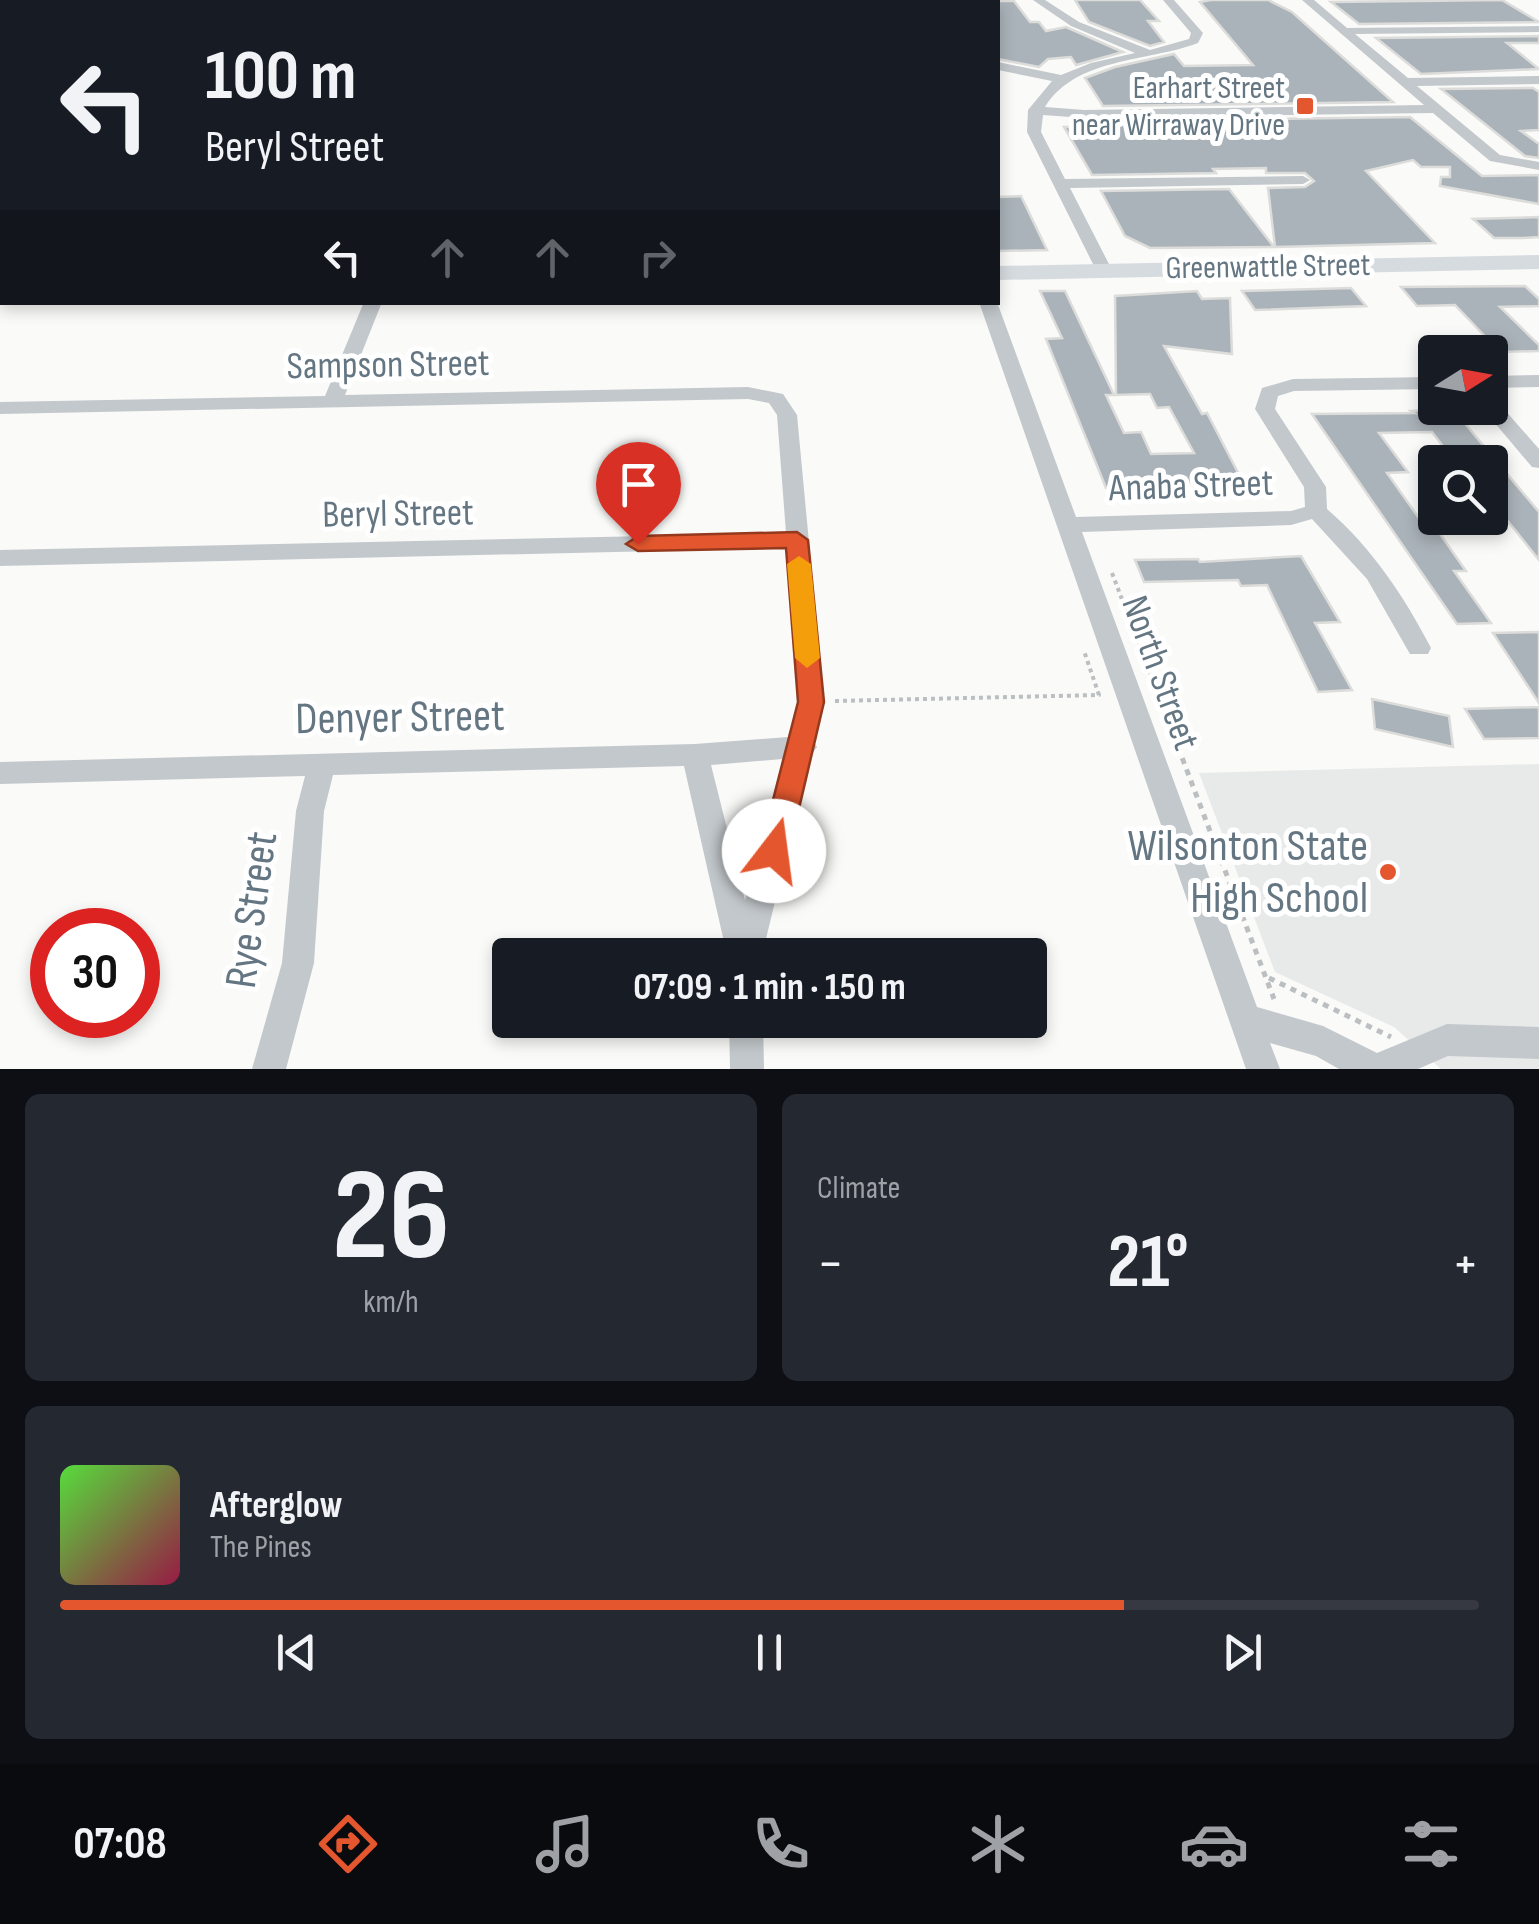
<!DOCTYPE html>
<meta charset="utf-8">
<style>
:root{--surface:#171b24;--page:#242831;--text:#f1f3f6;--muted:#9ea1a6;--line:#363941;--accent:#e4572e}
body{margin:0;font-family:"Sofia Sans Condensed",sans-serif;background:var(--page);color:var(--text);height:100vh;display:flex;flex-direction:column;font-size:38px;white-space:nowrap}
*{box-sizing:border-box;margin:0}
p{font-size:32px;color:var(--muted)}
.icon{flex:none;width:55px;height:55px;fill:none;stroke:currentColor;stroke-width:2;stroke-linecap:round;stroke-linejoin:round}
.map{position:relative;height:1069px;overflow:hidden}
.sheet{display:flex;flex-direction:column;gap:25px;padding:25px;background:#0d0f14;flex:1}
.sheet>*{flex:none}
.top-card{position:absolute;left:0px;top:0px;width:1000px;height:305px;box-shadow:0 5px 15px #0003;background:#171b24;color:var(--text);overflow:hidden}
.needle{width:65px;rotate:79deg}
.fabs{position:absolute;left:1418px;top:335px;display:grid;gap:20px}
.fabs a{display:grid;place-items:center;width:90px;height:90px;border-radius:10px;background:var(--surface);box-shadow:0 5px 15px #0003;font-size:50px}
.speed{position:absolute;left:30px;top:908px;display:flex;gap:20px;font-size:50px;font-weight:700;text-align:center}
.speed>*{display:grid;place-content:center;width:130px;height:130px;border-radius:50%;background:var(--surface);box-shadow:0 5px 15px #0003;line-height:1}
.speed .limit{border:15px solid #d22;background:#fff;color:#111}
.pin{position:absolute;display:grid;place-items:center;width:85px;height:85px;color:#fff;margin:-102px -42px;border-radius:50% 50% 50% 0;rotate:-45deg;box-shadow:0 0 10px #0007}
.pin .icon{rotate:45deg}
.me{position:absolute;width:110px;margin:-55px;rotate:15deg;stroke-linejoin:round;filter:drop-shadow(0 0 8px #0008)}
.turn{display:flex;align-items:center;gap:35px;height:210px;padding:0 40px;font-size:45px}
.turn .icon{width:130px;height:130px;stroke-width:2.5}
.turn b{display:block;font-size:70px;line-height:85px}
.lanes{display:flex;align-items:center;height:95px;padding:0 40px;background:#0003;justify-content:center;gap:50px;direction:ltr}
.lanes .off{opacity:.35}
.big{font-size:75px;font-weight:700;line-height:1.1}
.sheet .card{flex:1;display:flex;flex-direction:column;justify-content:center;gap:15px;min-width:0;padding:0 35px;border-radius:15px;background:var(--page)}
.sheet .dial{align-items:center;gap:0}
.dial b{font-size:130px;line-height:1}
.song{display:flex;align-items:center;gap:30px}
.cover{width:120px;height:120px;border-radius:15px;background:linear-gradient(135deg,hsl(110 70% 55%),hsl(340 70% 35%))}
.played{height:10px;border-radius:5px;background:linear-gradient(90deg,var(--accent) 75%,var(--line) 75%)}
.keys{display:flex;justify-content:space-around;direction:ltr}
.heat{display:flex;justify-content:space-between;align-items:center;font-size:55px;direction:ltr}
.sheet .tiles{flex:1;display:grid;gap:25px;grid-template-columns:1fr 1fr}
.card:last-child{grid-column:span 2}
.trip{position:absolute;left:492px;top:938px;width:555px;height:100px;border-radius:10px;background:var(--surface);box-shadow:0 5px 15px #0003;font-weight:700;line-height:100px;text-align:center}
.tab-bar{display:flex;height:160px;justify-content:space-around;align-items:center;background:#090b0e;color:var(--muted)}
.tab-bar .icon{width:70px;height:70px}
.tab-bar .on{color:var(--accent)}
.tab-bar b{font-size:45px;color:var(--text)}
.map>svg:first-child{display:block}
</style>
<div class="map">
<svg width="1539" height="1069" viewBox="0 0 1539 1069">
<rect width="100%" height="100%" fill="#fafaf8"/>
<!-- built -->
<path fill="#e8e9e9" d="M1539 764V1069H1441L1394 1027 1275 972 1199 773Z"/>
<!-- building -->
<path fill="#aab3b9" stroke="#dcdcda" stroke-width="2.5" d="M1075 0H1140L1159 21H1148L1164 42 1150 46 1089 22Z
M1211 0H1268L1292 12 1393 102 1103 106 1085 78 1115 67 1174 54 1184 66 1253 65 1200 2Z
M1502 0 1539 22 1359 24 1331 2Z
M998 1H1014L1030 22H1039L1046 31 1066 27 1123 52 1076 65 1071 57 1048 59 1039 67 998 59Z
M1539 36V43H1507L1539 69 1421 74 1376 38Z
M1533 88 1539 92V130L1521 131 1539 144V158L1525 156 1441 89Z
M1410 117 1482 176 1539 175V204L1440 186 1441 177H1450V167H1421L1413 160 1366 171 1435 243 1275 247 1268 188 1305 187 1314 181 1305 173H1266V168L1213 169 1216 173 1092 175 1064 127H1117L1113 121Z
M1229 189 1274 247 1150 248 1125 236 1101 191Z
M1021 196 1047 250 998 251V197Z
M1539 217V237L1523 238H1494L1473 219Z
M1525 286 1539 299V306L1500 307 1539 345V351L1500 352 1455 305 1417 306 1401 287Z
M1351 288 1366 306 1255 310 1242 291Z
M1040 291H1065L1114 395H1106L1124 433 1141 432 1151 454 1194 453 1169 407 1157 408 1150 394 1116 395 1115 296 1197 291 1202 299 1230 298 1232 354 1164 346 1202 414 1207 413 1247 490 1205 491 1201 482 1106 488 1046 339 1062 338Z
M1452 408 1539 512V560L1490 499V462H1455L1432 432 1379 433 1408 472 1387 473 1428 531H1438L1466 571H1454L1491 623 1457 624 1312 414 1414 413 1411 411Z
M1301 556 1340 622 1315 623 1352 690 1318 692 1267 585 1241 586 1238 580 1144 582 1135 560 1198 559 1200 562Z
M1539 632V703L1493 633Z
M1372 699 1449 716 1453 747 1375 729Z
M1539 707V738L1484 739 1465 709Z"/>
<g fill="none" stroke-linecap="round" stroke-linejoin="round">
<!-- path-far2 -->
<path stroke="#bbbfc2" stroke-width="2.5" stroke-dasharray="2.5 2.5" stroke-linecap="butt" d="M243 2 248 0"/>
<!-- path-far1 -->
<path stroke="#bbbfc2" stroke-width="4" stroke-dasharray="4 4" stroke-linecap="butt" d="M1112 573 1179 749
M835 701 1099 695 1084 651"/>
<!-- path -->
<path stroke="#bbbfc2" stroke-width="5" stroke-dasharray="6 6" stroke-linecap="butt" d="M1178 747 1274 999
M1269 978 1391 1037"/>
<!-- minor -->
<path fill="#c3c8cc" fill-rule="evenodd" d="M659 0H669V2H659Z
M899 0H909L910 2H900Z
M1033 0H1045L1079 22 1150 50 1189 39 1191 33 1163 0H1174L1203 33 1198 43C1148 62 1076 57 1045 107L1084 110 1424 105 1302 0H1314L1347 28 1539 26V32L1355 34 1408 78 1539 76V84L1417 86 1500 155 1539 162V170L1490 161 1433 113 1084 118 1043 115 1041 132 1065 179 1303 176 1310 180 1303 184 1070 188 1112 270 1110 274H1098L1027 132 1028 110 1052 81 998 70V62L1061 75 1091 63 1135 53 1071 26Z
M364 302H382L345 395 748 387 783 394 797 415 824 702 814 742 817 747 811 755 762 955H727L684 766 333 775 324 811 314 963 286 1069H252L282 963 296 811 305 776 0 784V762L695 744 788 737 798 702 787 548 0 566V550L786 533 777 415 769 403 748 399 0 414V402L325 396ZM783 759 745 900 711 765Z
M979 302H997L1076 517 1291 511 1305 507 1304 487 1255 409 1262 388 1293 379 1435 377V389L1294 391 1278 396 1275 409 1326 487 1327 509C1372 548 1404 596 1431 648L1428 654H1410L1367 579 1312 519 1291 525 1082 532 1257 1007 1323 1026 1377 1053 1447 1024 1539 1027V1059L1448 1056 1418 1069H1339L1316 1056 1270 1043 1280 1069H1246Z
M1539 375V387L1490 388V376Z
M1490 399 1497 401 1539 449V468L1532 467 1483 409 1490 408Z
M729 1020H763L764 1069H730Z"/>
<!-- major -->
<path fill="#d6dbdf" fill-rule="evenodd" d="M1539 255V269L998 280V266Z
M0 283H2V297H0Z"/>
<!-- highway -->
<path stroke="#d6dbdf" stroke-width="35" d="M205 2 210 0
M0 117 2 116"/>
</g>
<!-- route -->
<path fill="#e4572e" stroke="#94391e" stroke-width="2.5" d="M797 532 808 540 824 702 789 851 785 860 774 864 764 860 760 851 798 702 786 548 638 551 626 544 638 536Z"/>
<!-- slow -->
<path fill="#f59e0b" d="M799 556 811 564 820 658 807 668 795 658 787 564Z"/>
<!-- markers -->
<g fill="#e4572e" stroke="#fff" stroke-width="4">
<rect x="1295" y="96" width="20" height="20" rx="5"/>
<circle cx="1388" cy="872" r="10"/>
</g>
<g text-anchor="middle" dominant-baseline="central" stroke-width="10" stroke-linejoin="round" paint-order="stroke">
<!-- far-poi labels -->
<g font-size="32" fill="#657683" stroke="#fff" text-anchor="end">
<text x="1285" y="88">Earhart Street<tspan x="1285" dy="37">near Wirraway Drive</tspan></text>
</g>
<!-- far-street labels -->
<g font-size="32" fill="#657683" stroke="#fff">
<text transform="translate(1268 267) rotate(-1)">Greenwattle Street</text>
</g>
<!-- street labels -->
<g font-size="38" fill="#657683" stroke="#fff">
<text transform="translate(388 365) rotate(-1)">Sampson Street</text>
<text transform="translate(1191 486) rotate(-2)">Anaba Street</text>
<text transform="translate(398 514) rotate(-1)">Beryl Street</text>
<text transform="translate(1160 673) rotate(70)">North Street</text>
</g>
<!-- near-street labels -->
<g font-size="45" fill="#657683" stroke="#fff">
<text transform="translate(400 718) rotate(-1)">Denyer Street</text>
<text transform="translate(252 910) rotate(-82)">Rye Street</text>
</g>
<!-- near-poi labels -->
<g font-size="45" fill="#657683" stroke="#fff" text-anchor="end">
<text x="1368" y="846">Wilsonton State<tspan x="1368" dy="52">High School</tspan></text>
</g>
</g>
</svg>
<div class="fabs">
<a><svg class="needle" viewBox="-14 -14 28 28"><path d="M0-13l5 13h-10z" fill="#e53935"/><path d="M0 13l5-13h-10z" fill="#9ea1a6"/></svg></a>
<a><svg class="icon" aria-label="search" viewBox="0 0 24 24"><circle cx="10" cy="10" r="6"/><path d="M15 15l6 6"/></svg></a>
</div>
<div class="speed"><div class="limit">30</div></div>
<div class="pin" style="left:638px;top:544px;background:#d93025"><svg class="icon" aria-label="arrive" viewBox="0 0 24 24"><path d="M6 21V4h12l-3 4 3 4H6"/></svg></div>
<svg class="me" style="left:774px;top:851px" viewBox="-20 -20 40 40"><circle r="19" fill="#fff"/><path d="M0-13L10 11 0 6-10 11z" fill="#e4572e"/></svg>
<div class="trip">07:09 · 1 min · 150 m</div>
<div class="top-card">
<div class="turn"><svg class="icon" aria-label="left" viewBox="0 0 24 24"><path d="M17 20v-9H6M10 6l-5 5 5 5"/></svg><div><b>100 m</b>Beryl Street</div></div>
<div class="lanes"><svg class="icon" aria-label="left" viewBox="0 0 24 24"><path d="M17 20v-9H6M10 6l-5 5 5 5"/></svg><svg class="icon off" aria-label="ahead" viewBox="0 0 24 24"><path d="M12 20V5M6 11l6-6 6 6"/></svg><svg class="icon off" aria-label="ahead" viewBox="0 0 24 24"><path d="M12 20V5M6 11l6-6 6 6"/></svg><svg class="icon off" aria-label="right" viewBox="0 0 24 24"><path d="M7 20v-9h11M14 6l5 5-5 5"/></svg></div>
</div>
</div>
<section class="sheet">
<div class="tiles">
<div class="card dial"><b>26</b><p>km/h</p></div>
<div class="card"><p>Climate</p>
<div class="heat"><a>−</a><b class="big">21°</b><a>+</a></div>
</div>
<div class="card">
<div class="song"><i class="cover"></i><div><b>Afterglow</b><p>The Pines</p></div></div>
<div class="played"></div>
<div class="keys"><svg class="icon" aria-label="previous" viewBox="0 0 24 24"><path d="M18 5L8 12l10 7zM5 5v14"/></svg><svg class="icon" aria-label="pause" viewBox="0 0 24 24"><path d="M8 5v14M16 5v14"/></svg><svg class="icon" aria-label="next" viewBox="0 0 24 24"><path d="M6 5l10 7-10 7zM19 5v14"/></svg></div>
</div>
</div>
</section>
<nav class="tab-bar">
<b>07:08</b>
<svg class="icon on" aria-label="directions" viewBox="0 0 24 24"><path d="M12 3l9 9-9 9-9-9zM9 14v-3h6M13 9l2 2-2 2"/></svg>
<svg class="icon" aria-label="music" viewBox="0 0 24 24"><path d="M9 18V5l10-2v13"/><circle cx="6" cy="18" r="3"/><circle cx="16" cy="16" r="3"/></svg>
<svg class="icon" aria-label="phone" viewBox="0 0 24 24"><path d="M5 4h4l2 5-3 2q2 4 5 5l2-3 5 2v4C11 20 4 13 5 4z"/></svg>
<svg class="icon" aria-label="climate" viewBox="0 0 24 24"><path d="M12 3v18M4 7l16 10M4 17L20 7"/></svg>
<svg class="icon" aria-label="car" viewBox="0 0 24 24"><path d="M5 17H2v-5l4-1 3-4h7l3 4 3 1v5h-3M9 17h6M6 11h13"/><circle cx="7" cy="17" r="2"/><circle cx="17" cy="17" r="2"/></svg>
<svg class="icon" aria-label="filters" viewBox="0 0 24 24"><path d="M4 7h16M4 17h16"/><circle cx="9" cy="7" r="2"/><circle cx="15" cy="17" r="2"/></svg>
</nav>
